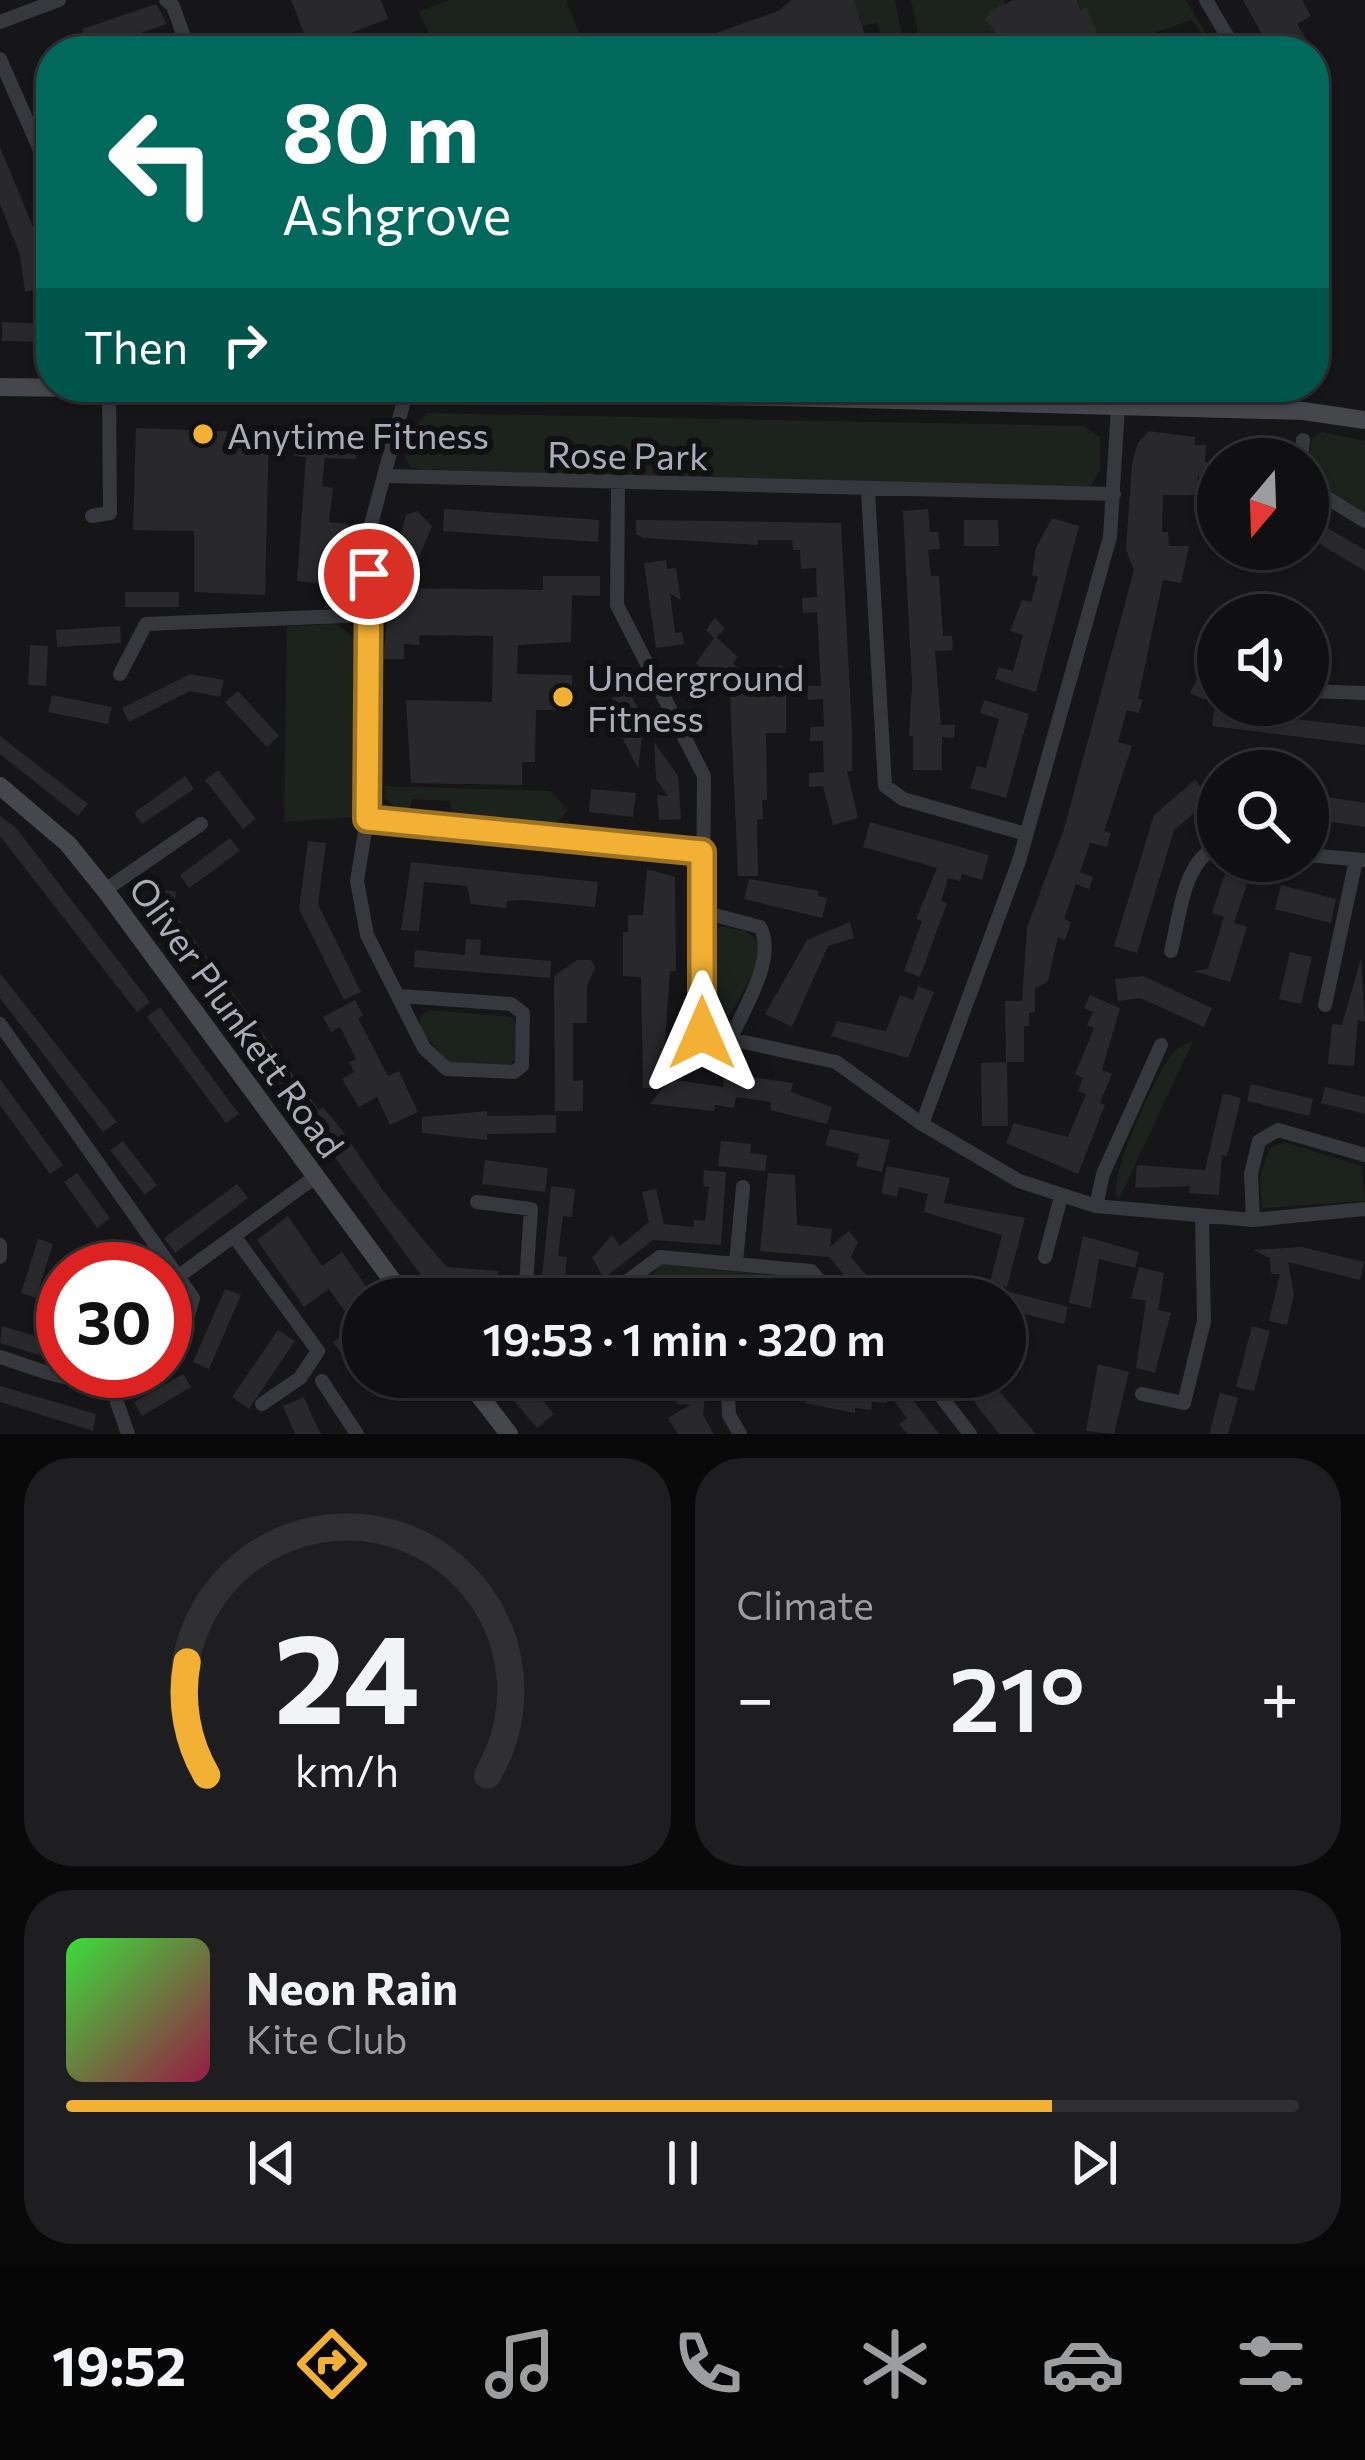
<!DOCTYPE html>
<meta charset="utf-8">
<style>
:root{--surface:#101012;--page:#1e1e20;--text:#f1f3f6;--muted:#9c9d9f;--line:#303032;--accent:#f2b134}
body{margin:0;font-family:Commissioner,sans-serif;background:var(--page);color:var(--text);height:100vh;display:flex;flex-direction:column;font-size:45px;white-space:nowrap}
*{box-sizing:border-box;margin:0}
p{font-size:39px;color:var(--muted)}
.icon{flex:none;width:66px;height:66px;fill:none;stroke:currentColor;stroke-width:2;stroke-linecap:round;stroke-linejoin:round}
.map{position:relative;height:1434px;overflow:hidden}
.panel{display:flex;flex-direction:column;gap:24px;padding:24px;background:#09090a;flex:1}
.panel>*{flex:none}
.guide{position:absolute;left:36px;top:36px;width:1293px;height:366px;border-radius:48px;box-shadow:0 3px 9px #0004,0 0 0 3px var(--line);background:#00695c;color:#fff;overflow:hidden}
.needle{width:78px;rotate:199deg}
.controls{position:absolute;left:1197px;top:438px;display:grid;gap:24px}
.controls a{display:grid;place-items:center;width:132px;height:132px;border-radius:50%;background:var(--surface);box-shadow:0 3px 9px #0004,0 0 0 3px var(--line);font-size:60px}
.speed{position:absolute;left:36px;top:1242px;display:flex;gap:24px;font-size:60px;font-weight:700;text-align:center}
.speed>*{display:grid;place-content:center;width:156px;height:156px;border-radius:50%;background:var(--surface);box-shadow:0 3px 9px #0004,0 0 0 3px var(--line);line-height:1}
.speed .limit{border:18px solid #d22;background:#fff;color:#111}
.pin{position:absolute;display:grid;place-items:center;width:102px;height:102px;color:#fff;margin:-51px;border:6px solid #fff;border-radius:50%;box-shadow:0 3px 12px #0007}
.me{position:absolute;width:132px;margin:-66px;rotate:0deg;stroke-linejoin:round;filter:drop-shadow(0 0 9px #0008)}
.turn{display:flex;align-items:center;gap:42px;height:252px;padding:0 48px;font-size:54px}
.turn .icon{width:156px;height:156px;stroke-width:2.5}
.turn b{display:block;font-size:84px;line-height:102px}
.then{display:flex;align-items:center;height:114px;padding:0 48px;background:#0003;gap:24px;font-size:45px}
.big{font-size:90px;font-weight:600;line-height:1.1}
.panel .card{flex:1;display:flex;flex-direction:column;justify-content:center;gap:18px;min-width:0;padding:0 42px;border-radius:48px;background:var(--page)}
.panel .dial{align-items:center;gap:0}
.dial svg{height:312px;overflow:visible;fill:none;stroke:var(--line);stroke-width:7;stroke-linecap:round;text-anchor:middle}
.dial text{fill:var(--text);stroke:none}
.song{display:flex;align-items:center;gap:36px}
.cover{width:144px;height:144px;border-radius:18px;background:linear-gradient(135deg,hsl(120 70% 55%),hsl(340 70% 35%))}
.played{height:12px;border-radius:6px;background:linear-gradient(90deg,var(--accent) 80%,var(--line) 80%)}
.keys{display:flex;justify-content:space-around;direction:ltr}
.heat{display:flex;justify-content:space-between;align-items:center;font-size:66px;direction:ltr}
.panel .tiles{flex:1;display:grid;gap:24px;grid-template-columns:1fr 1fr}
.card:last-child{grid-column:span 2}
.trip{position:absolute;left:342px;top:1278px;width:684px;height:120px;border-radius:60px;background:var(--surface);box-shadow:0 3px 9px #0004,0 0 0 3px var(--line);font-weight:600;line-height:120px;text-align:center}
.menu{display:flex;height:192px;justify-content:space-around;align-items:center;background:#060607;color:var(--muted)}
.menu .icon{width:84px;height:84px}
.menu .selected{color:var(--accent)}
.menu b{font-size:54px;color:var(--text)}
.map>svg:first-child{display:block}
</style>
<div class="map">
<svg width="1365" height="1434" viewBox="0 0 1365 1434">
<rect width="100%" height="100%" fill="#161618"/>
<!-- green -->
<path fill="#1c231d" d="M449 0H566L586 51H437L419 12Z
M854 0H895L905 51H887L877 23 862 26Z
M911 0H1004L1006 5 991 11 985 20 994 29 1000 51H922Z
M1077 0H1186L1215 50 1191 20 1104 51 1087 8 1080 10Z
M428 413 1083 426 1100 437V470L1091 487 425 471 411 467 405 458 415 426Z
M1322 432 1365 441V512L1320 485 1308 465 1312 438Z
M337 624 354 638 358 651 355 817 284 822 287 626Z
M384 786 550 791 568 810 557 823 463 814 452 812 450 801 412 799 410 809H398L385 798Z
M719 926 745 931 759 943 758 964 728 1019 714 1009 713 955Z
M430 1010 512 1017 518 1028 515 1060 508 1067 449 1063 421 1031 420 1016Z
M1193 1041 1120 1197 1117 1198C1108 1177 1158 1067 1176 1050 1181 1045 1188 1044 1193 1041Z
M1284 1142 1361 1166 1365 1201 1262 1208 1260 1176 1269 1149Z
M662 1264 811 1279 828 1299H627Z"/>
<!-- building -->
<path fill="#29292c" d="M291 0H381L388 19 345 35 351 51H311Z
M792 0H854L869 49 665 51 778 11Z
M1013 0H1077L1080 10 1087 7 1100 40 1072 51H1000L994 29 985 20 990 11Z
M1243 0H1302L1311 16 1297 24 1306 39 1298 44 1302 51H1271Z
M156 4 167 24 90 50 82 29Z
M0 147 36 234 47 287 25 292 20 255 0 204Z
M2 322 51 324V342L2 341Z
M136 428 269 433 265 595 194 592V531L133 530Z
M1149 431 1195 437V445H1206L1205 461 1218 469V487L1198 476 1196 495H1163L1162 532H1168L1169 546H1189L1181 583 1163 580 1138 699 1143 700 1139 713 1127 710 1118 742 1132 746 1104 831 1111 833 1107 847 1090 843 1080 872 1093 877 1089 889 1076 884 1064 919 1071 922 1065 940 1058 937 1048 981 1035 989V1012L1029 1013V1026H1024V1062H1006L1005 1001H1022L1027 927 1064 829 1134 570 1126 550 1132 463 1138 443Z
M295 434 357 436 356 459 325 458 322 486 333 488 329 522 348 524 341 586 297 581 306 457 294 456Z
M444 509 599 520 598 542 443 531Z
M928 509 930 532H938L940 549 928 550 931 576H939L943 636H952L953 650 935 651 941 725H955L954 738 942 737V770H913V736H909L912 684 903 511Z
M417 511 432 526 414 569 393 564 406 515Z
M1052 518 1079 526 1036 692 995 679 999 667 1013 671 1023 635 1010 631 1022 600 1031 602 1038 577 1032 575 1036 548Z
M636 520 841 523 852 729V771H847L858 818 833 825 823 786 809 787V773L824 772 823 741H810V727L824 726 823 699 808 700 807 686H821L817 612 803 613 802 598 817 597 816 568 801 569 800 550H793L792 540H758V545L644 538 636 534Z
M964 520H998L999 546H964Z
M1319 523 1365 550V571L1310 538Z
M666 560 667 569 676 568 681 601 670 593 675 633 682 632 684 644 656 648 644 563Z
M543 576H600V596L572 595 571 642 518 645 517 674 572 675V710H536L535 762H522V785L411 783 406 700 492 702 493 636 420 635 419 645 404 644V659H383L390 588 543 590Z
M125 592H179V607H125Z
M715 618 725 629 716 637 738 657 733 663 747 677 782 665 786 687V733H766L767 800H762L763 819H757L758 876H738L730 695 696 663 714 638 706 630Z
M120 626 121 643 57 647 56 630Z
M1218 636V674L1205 700 1190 693Z
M30 645 48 646 46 686 28 685Z
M190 674 224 680 220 697 190 691 129 722 122 708Z
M629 690 644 721 638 769 614 721 621 717 612 698Z
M238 691 279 736 267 747 225 702Z
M52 695 112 707 108 724 48 712Z
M984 700 1029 714 1006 798 970 788 977 766 986 768 999 719 980 713Z
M1214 710 1365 727V745L1212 726Z
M0 736 88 804 78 816 0 754Z
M654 742 678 776 681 819 659 820 657 795 668 796 656 779Z
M218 770 256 819 243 829 205 780Z
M185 776 194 789 142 824 134 813Z
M1195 780 1211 799 1174 830 1137 953 1114 946 1154 815Z
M591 789 636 793 633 817 589 812Z
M1308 794 1365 803V827L1308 818Z
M0 816 16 828 150 1002 137 1012 0 836Z
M870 822 989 855 982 880 962 874 960 881 948 878 941 901 947 903 920 977 904 971 922 921 916 919 937 868 863 847Z
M230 838 240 851 189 888 180 875Z
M308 841 326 843 318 904 361 992 344 1000 299 909Z
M411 862 598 882 595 907 522 900 507 901 506 908 471 904 467 886 424 882 419 931 401 930Z
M647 869 675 877 676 971H670L662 1088H643L641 977 623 976V932H628V915H643Z
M1226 871 1249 878 1234 923 1247 927 1230 982 1193 971 1208 969 1224 917 1212 913Z
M749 879 819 891 818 896 827 898 822 918 744 899Z
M1281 885 1336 899 1331 923 1275 909Z
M161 889 176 892 173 911 319 1110 323 1107 342 1130 384 1192 432 1250 447 1267 498 1271V1280L513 1282 511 1298 449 1292 451 1275 431 1289 173 936 169 939 148 910 157 912Z
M850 922 854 938 828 946 792 1027 765 1014 807 940Z
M466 939 481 940 480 955 551 961 550 978 414 967 415 950 465 955Z
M1290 952 1312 957 1301 1004 1279 999Z
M1361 958 1365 1022 1358 1020 1354 1066 1328 1064 1332 1024 1342 1025Z
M577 960H591L595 968 587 986V1023H573V1081L583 1080V1111H555L554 976Z
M0 973 117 1122 103 1132 0 998Z
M1143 976 1212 1008 1204 1027 1140 998 1118 1001 1115 979Z
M918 986 934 992 908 1058 831 1036 837 1021 886 1031 900 995 913 1000Z
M1090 995 1120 1008 1102 1070 1112 1074 1100 1103 1105 1105 1078 1174 1006 1143 1014 1123 1068 1137 1086 1094 1078 1091 1083 1078 1075 1074 1094 1028 1087 1025 1093 1012 1084 1008Z
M355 1000 363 1015 358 1018 388 1076 399 1071 418 1112 390 1125 377 1097 359 1107 349 1091 342 1079 354 1072 349 1062 356 1059 340 1027 331 1032 323 1017Z
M160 1007 239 1114 226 1123 147 1017Z
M1007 1062 1008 1126H982L981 1063Z
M725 1073 793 1083 791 1092 832 1107 827 1124 770 1110 771 1102 736 1097 734 1108 715 1105 714 1111 650 1104 670 1079 723 1087Z
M0 1079 63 1165 50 1174 0 1105Z
M1251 1084 1313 1099 1309 1116 1247 1101Z
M1325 1087 1365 1097V1114L1321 1103Z
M1223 1093 1241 1098 1227 1156 1222 1155 1219 1195 1189 1193 1190 1186 1135 1188 1137 1165 1205 1170Z
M487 1111V1116L556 1115V1133L487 1134V1140L422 1133V1117Z
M830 1129 890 1140 882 1172 856 1166 859 1154 825 1145Z
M123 1141 157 1185 145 1195 110 1150Z
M721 1141 751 1144 750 1153 767 1155 765 1171 718 1166Z
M485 1160 548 1168 545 1192 482 1184Z
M887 1166 950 1178 944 1203 1025 1218 1007 1287 990 1282 1002 1235 924 1212 928 1194 899 1187 897 1197 881 1193Z
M704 1170 726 1172 721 1245 653 1240 604 1278 592 1258 612 1235 620 1246 649 1222 642 1192 656 1189 664 1224 694 1227V1220L705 1221 709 1187 703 1186Z
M77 1173 110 1218 97 1228 64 1182Z
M768 1173 795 1175 797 1225 832 1229 830 1247 849 1231 858 1242 851 1257 887 1299H865L829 1257 760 1251Z
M237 1184 248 1198 175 1253 164 1238Z
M551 1186 575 1189 572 1217 563 1216 558 1256 567 1257 564 1289 577 1279 604 1282 603 1299H540Z
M288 1216 322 1266 342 1252 375 1299H363V1348L346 1360 333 1342 355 1326 329 1289 304 1307 257 1240Z
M1083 1236 1139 1252 1135 1268 1099 1259 1091 1308 1069 1303Z
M38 1239 53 1244 36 1298 21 1293Z
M1302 1247 1364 1262 1360 1280 1288 1262 1294 1294 1287 1325 1269 1321 1280 1274H1271L1270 1258 1253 1250Z
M1139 1267 1164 1273 1158 1310 1171 1313 1155 1373 1136 1368 1146 1301 1131 1298Z
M225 1289 241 1295 209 1369 193 1362Z
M1007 1291 1068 1307 1064 1324 1005 1309Z
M2 1326 54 1342 49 1358 0 1343Z
M1252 1326 1270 1331 1254 1391 1236 1387Z
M278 1330 295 1341 249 1409 232 1397Z
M1098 1364 1129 1372 1114 1434 1086 1431Z
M183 1374 191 1387 142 1416 134 1402Z
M504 1377H524L510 1392 539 1396 554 1414 537 1428 502 1387Z
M680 1377H707L703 1415 714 1434H678L668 1418 690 1405 677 1404Z
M796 1377 889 1387 887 1403 872 1402 871 1410 855 1408V1413L804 1403 816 1396 794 1393Z
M955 1377H987L1036 1434H999Z
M0 1386 96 1414 93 1431 0 1402Z
M906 1392 916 1404 939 1434H907L899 1424 907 1418 894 1401Z
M1220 1393 1238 1398 1228 1434H1209Z
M304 1397 314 1420 321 1434H295L283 1406Z"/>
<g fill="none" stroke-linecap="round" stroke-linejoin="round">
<!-- street -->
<path stroke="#37383d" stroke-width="14" d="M166 0 173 6 189 51
M1206 0 1236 51
M0 22 59 0
M0 59 51 175
M1301 459 1303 440
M387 476 1114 494
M618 484 617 605 704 776 702 1033 688 1046
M1308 486 1365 521
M868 491 885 786 903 799 1026 834
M92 516 110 513 109 390
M120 674 146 624 368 615
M1308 691 1365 693
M367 819 702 852
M1308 855 1363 860
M105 890 201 824
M703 912 760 927C777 958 744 1008 731 1038
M1171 951C1180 917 1182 862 1218 846
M401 996 511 1004 523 1013 522 1066 514 1072 447 1069 424 1048 367 935 357 881 367 819 369 532 406 393
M1325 1005 1356 860
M0 1024 193 1298 187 1319 165 1347
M702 1033 836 1062 922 1124 1019 1181 1096 1206 1253 1220 1365 1209
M922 1124 1019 861 1110 537 1118 407
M477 1202 531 1209 525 1299
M1096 1206 1103 1174 1161 1045
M1253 1220 1251 1174 1259 1141 1278 1130 1365 1155
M234 1236 318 1351 300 1378 262 1404
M0 1245V1257
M1045 1257 1061 1197
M736 1263 743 1187
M179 1276 315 1177
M617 1299 618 1288 660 1257 811 1271 836 1299
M0 1357C39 1369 86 1393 124 1371
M727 1377 729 1415 740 1434
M926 1377 970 1434
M109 1379 128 1434
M322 1381 357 1434
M1142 1394 1184 1403 1204 1321 1202 1218"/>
<!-- secondary -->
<path stroke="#45474d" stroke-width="18" d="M0 387 780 397 1303 411 1365 420
M0 786 68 844 105 890 406 1299
M465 1377 509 1434"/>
</g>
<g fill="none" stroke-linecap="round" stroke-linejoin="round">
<!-- route casing -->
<g stroke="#9d7322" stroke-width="30">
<path id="route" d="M369 574 367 819 702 852V1033"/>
</g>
<!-- route -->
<use href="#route" stroke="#f2b134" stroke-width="21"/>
</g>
<!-- markers -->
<g fill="#f2b134" stroke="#111113" stroke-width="4.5">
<circle cx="203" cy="434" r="12"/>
<circle cx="563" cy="697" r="12"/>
</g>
<g text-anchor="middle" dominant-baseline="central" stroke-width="12" stroke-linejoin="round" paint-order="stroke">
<!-- poi labels -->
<g font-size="36" fill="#a8adb8" stroke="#111113" text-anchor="start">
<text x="227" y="434">Anytime Fitness</text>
<text x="587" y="676">Underground<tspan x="587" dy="41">Fitness</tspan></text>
</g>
<!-- street labels -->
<g font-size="36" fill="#a8adb8" stroke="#111113">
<text transform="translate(628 454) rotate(1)">Rose Park</text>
<text transform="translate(238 1016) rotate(54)">Oliver Plunkett Road</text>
</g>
</g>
</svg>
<div class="controls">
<a><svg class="needle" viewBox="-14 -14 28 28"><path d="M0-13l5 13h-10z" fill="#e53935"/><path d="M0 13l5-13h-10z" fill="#9c9d9f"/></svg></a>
<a><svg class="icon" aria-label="sound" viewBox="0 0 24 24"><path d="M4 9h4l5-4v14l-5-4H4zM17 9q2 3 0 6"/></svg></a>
<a><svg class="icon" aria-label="search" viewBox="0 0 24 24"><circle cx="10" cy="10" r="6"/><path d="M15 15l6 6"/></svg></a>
</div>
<div class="speed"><div class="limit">30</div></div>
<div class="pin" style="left:369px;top:574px;background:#d93025"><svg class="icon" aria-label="arrive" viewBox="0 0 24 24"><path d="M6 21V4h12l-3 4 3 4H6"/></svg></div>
<svg class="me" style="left:702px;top:1033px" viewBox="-20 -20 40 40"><path d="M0-17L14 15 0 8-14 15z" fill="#f2b134" stroke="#fff" stroke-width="4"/></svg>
<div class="trip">19:53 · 1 min · 320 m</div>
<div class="guide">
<div class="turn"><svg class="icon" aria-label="left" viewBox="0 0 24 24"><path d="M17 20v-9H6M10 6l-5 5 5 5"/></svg><div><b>80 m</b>Ashgrove</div></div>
<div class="then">Then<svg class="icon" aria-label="right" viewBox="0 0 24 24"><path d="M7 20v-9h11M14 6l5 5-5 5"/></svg></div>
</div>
</div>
<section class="panel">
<div class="tiles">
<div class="card dial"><svg viewBox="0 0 100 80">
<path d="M14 69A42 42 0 1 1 86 69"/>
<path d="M14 69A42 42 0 0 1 9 40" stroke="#f2b134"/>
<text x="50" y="56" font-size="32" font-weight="700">24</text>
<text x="50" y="72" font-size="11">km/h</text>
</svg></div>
<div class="card"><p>Climate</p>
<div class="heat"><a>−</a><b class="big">21°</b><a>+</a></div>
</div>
<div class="card">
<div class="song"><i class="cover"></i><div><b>Neon Rain</b><p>Kite Club</p></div></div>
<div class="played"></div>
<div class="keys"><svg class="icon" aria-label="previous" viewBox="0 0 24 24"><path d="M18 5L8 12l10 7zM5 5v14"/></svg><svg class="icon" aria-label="pause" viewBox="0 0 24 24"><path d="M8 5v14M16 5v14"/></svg><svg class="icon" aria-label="next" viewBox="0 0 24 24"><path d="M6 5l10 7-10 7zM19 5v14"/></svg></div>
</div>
</div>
</section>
<nav class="menu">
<b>19:52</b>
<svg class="icon selected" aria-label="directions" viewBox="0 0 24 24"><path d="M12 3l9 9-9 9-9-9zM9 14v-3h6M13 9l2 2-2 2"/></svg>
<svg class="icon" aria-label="music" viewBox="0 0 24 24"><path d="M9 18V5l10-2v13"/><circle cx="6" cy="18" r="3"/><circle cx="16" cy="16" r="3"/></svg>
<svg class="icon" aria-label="phone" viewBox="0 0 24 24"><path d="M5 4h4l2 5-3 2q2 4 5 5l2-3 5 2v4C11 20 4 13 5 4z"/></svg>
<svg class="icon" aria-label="climate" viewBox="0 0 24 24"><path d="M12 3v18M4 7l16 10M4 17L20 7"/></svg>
<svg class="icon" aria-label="car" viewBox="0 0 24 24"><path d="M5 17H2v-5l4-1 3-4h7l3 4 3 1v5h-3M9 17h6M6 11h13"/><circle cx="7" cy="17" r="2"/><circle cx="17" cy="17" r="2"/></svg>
<svg class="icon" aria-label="filters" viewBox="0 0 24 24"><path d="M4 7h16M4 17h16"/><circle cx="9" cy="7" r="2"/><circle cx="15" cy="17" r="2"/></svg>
</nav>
